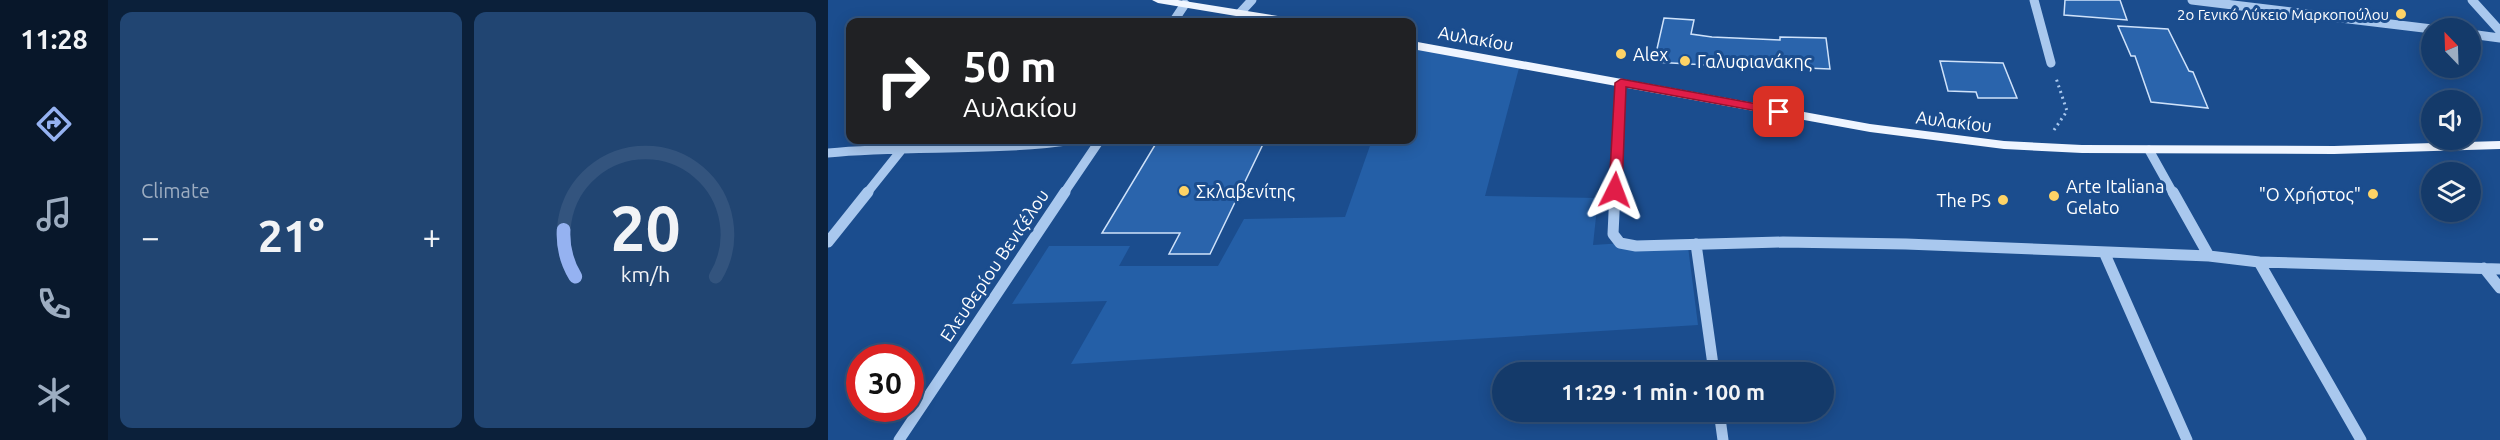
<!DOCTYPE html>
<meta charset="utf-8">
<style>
:root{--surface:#143a6a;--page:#214572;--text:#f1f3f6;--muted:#9dadc1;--line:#33547e;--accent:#95b2f1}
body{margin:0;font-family:Ubuntu,sans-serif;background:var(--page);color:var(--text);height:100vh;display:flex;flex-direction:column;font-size:22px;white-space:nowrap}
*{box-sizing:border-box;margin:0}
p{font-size:20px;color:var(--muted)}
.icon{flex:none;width:33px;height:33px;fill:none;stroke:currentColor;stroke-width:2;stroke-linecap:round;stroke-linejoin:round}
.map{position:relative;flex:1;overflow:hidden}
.drawer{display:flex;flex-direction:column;gap:12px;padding:12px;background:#0b203a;width:720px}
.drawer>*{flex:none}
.top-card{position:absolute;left:18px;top:18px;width:570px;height:126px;border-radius:12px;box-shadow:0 3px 15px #0003,0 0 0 2px var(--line);background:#202124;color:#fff;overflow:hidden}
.needle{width:39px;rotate:337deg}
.controls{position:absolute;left:1593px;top:18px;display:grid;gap:12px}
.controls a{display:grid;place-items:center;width:60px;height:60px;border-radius:50%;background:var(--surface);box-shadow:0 3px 15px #0003,0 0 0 2px var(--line);font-size:30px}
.speed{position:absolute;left:18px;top:344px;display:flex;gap:12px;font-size:30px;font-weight:700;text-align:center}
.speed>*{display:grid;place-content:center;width:78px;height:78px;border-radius:50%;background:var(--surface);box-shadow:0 3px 15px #0003,0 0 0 2px var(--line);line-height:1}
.speed .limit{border:9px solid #d22;background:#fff;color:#111}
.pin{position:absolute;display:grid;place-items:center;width:51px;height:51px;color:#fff;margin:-26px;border-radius:12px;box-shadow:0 3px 9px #0006}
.me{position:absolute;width:66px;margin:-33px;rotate:3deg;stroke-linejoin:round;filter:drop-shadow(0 0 4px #0008)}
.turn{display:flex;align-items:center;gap:21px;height:126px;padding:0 18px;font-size:27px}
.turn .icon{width:78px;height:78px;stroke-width:2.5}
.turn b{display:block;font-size:42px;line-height:51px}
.big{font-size:45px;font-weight:700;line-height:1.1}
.drawer .tile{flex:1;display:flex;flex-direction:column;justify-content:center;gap:9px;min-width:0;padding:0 21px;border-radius:12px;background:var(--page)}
.drawer .dial{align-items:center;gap:0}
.dial svg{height:156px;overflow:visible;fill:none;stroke:var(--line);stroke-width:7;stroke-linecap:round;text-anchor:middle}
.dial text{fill:var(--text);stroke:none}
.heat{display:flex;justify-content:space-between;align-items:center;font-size:33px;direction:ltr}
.drawer .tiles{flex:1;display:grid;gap:12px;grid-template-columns:repeat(2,1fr)}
.trip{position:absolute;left:664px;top:362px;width:342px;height:60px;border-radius:30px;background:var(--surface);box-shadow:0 3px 15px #0003,0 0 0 2px var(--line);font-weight:700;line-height:60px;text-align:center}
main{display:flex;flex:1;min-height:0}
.dock{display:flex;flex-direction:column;width:108px;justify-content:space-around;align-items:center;background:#08172a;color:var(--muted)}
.dock .icon{width:42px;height:42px}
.dock .on{color:var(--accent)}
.dock b{font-size:27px;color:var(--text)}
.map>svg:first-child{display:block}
</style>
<main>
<nav class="dock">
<b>11:28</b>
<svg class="icon on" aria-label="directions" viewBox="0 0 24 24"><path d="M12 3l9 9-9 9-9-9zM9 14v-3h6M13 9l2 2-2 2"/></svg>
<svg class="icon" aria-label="music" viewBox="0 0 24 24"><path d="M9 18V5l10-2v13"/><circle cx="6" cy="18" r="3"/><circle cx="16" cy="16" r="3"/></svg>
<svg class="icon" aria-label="phone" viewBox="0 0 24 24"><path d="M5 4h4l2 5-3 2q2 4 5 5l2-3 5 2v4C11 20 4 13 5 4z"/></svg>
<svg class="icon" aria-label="climate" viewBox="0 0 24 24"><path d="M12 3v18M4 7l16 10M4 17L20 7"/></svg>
</nav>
<section class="drawer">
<div class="tiles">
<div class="tile"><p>Climate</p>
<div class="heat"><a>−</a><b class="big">21°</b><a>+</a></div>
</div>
<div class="tile dial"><svg viewBox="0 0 100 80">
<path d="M14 69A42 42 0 1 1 86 69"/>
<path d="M14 69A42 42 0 0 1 8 45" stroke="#95b2f1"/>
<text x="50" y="56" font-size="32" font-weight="700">20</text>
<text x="50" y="72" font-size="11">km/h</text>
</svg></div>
</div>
</section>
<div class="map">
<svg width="1672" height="440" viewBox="0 0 1672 440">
<rect width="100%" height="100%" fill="#1b4d8e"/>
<!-- green -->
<path fill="#245fa7" d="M584 46 691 68 657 196 770 198 765 245 859 239 870 325 243 364 279 301 184 304 221 246H302L291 266H390L416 219 517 217 544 140H584Z"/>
<!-- building -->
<path fill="#2a64ac" stroke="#cfe2fa" stroke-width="1.5" d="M1237 0H1292L1299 20 1236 15Z
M836 18 866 20 863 34 884 37 952 40V37L998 38 1002 69 953 67V63L880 59 879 65 826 62Z
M1290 26 1340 29 1361 71 1365 72 1380 108 1323 102 1307 56H1303Z
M1112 61 1175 63 1189 98H1150L1148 92 1120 91Z
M330 140H437L382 254H341L352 233H274Z"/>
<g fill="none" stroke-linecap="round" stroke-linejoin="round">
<!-- path -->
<path stroke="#a9c8ee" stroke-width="3" stroke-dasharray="2 4" stroke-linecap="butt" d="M1226 130 1239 111 1228 78"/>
<!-- minor-far1 -->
<path stroke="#a9c8ee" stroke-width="9" d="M1206 0 1223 63
M1364 0 1604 29
M1644 0 1672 31
M412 13 424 0
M345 22 357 4
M1642 34 1672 38
M1321 150 1345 193
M0 153C82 145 164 152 246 140
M39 193 75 148
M236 193 272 140
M787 193 793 83"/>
<!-- minor -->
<path stroke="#a9c8ee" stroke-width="11" d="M787 192 785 234 792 243 808 246 955 242 1078 244 1381 256
M1345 192 1381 256 1431 262 1533 440
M0 242 40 192
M868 244 886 372
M1276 252 1359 440
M1431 262 1672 269
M1656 268 1672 288
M891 411 895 440
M71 440 237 192"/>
<!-- major -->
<path fill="#eff5ff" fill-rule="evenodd" d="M324 0H350L462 18 468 22H444L330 3Z
M584 41 1042 124 1176 141 1254 145 1506 146 1672 141V149L1506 154 1254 153 1176 149 1042 132 584 49Z"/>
</g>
<!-- route -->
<path fill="#e11d48" stroke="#92132f" stroke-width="1.5" d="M793 79 951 108 957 112 951 115 798 87 794 190 787 195 781 190 787 83Z"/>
<!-- markers -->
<g fill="#fed366" stroke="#1b4d8e" stroke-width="2">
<circle cx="1573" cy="14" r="6"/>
<circle cx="793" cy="54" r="6"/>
<circle cx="857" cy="61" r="6"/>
<circle cx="356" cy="191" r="6"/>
<circle cx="1545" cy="194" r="6"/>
<circle cx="1226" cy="196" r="6"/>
<circle cx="1175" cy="200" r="6"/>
</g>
<g text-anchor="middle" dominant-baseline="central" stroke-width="6" stroke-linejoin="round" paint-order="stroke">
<!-- far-poi labels -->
<g font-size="15" fill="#fff" stroke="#1b4d8e" text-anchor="end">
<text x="1561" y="14">2ο Γενικό Λύκειο Μαρκοπούλου</text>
</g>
<!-- street labels -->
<g font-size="18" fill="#fff" stroke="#1b4d8e">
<text transform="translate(648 38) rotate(10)">Αυλακίου</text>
<text transform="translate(1126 121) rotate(7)">Αυλακίου</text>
<text transform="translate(166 265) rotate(-56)">Ελευθερίου Βενιζέλου</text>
</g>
<!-- poi labels -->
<g font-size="18" fill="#fff" stroke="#1b4d8e" text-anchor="start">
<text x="805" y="54">Alex</text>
<text x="869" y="61">Γαλυφιανάκης</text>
<text x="1238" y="186">Arte Italiana<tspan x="1238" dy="21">Gelato</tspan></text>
<text x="368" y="191">Σκλαβενίτης</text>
<text x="1533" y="194" text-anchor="end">"Ο Χρήστος"</text>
<text x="1163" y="200" text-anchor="end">The PS</text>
</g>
</g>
</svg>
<div class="controls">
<a><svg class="needle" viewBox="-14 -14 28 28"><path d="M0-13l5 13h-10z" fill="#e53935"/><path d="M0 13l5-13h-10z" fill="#9dadc1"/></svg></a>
<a><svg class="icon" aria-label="sound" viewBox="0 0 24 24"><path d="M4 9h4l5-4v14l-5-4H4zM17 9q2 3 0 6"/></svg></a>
<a><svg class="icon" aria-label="layers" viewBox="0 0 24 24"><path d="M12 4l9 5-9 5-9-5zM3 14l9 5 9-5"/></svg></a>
</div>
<div class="speed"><div class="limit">30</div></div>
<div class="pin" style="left:951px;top:112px;background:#d93025"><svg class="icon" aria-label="arrive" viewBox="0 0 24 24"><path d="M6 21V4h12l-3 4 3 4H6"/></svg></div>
<svg class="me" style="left:787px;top:190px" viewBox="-20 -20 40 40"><path d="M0-17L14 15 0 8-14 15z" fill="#e11d48" stroke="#fff" stroke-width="4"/></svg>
<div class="trip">11:29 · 1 min · 100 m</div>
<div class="top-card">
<div class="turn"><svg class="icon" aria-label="right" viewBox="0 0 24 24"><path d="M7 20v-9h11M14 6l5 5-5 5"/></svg><div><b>50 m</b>Αυλακίου</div></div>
</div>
</div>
</main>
